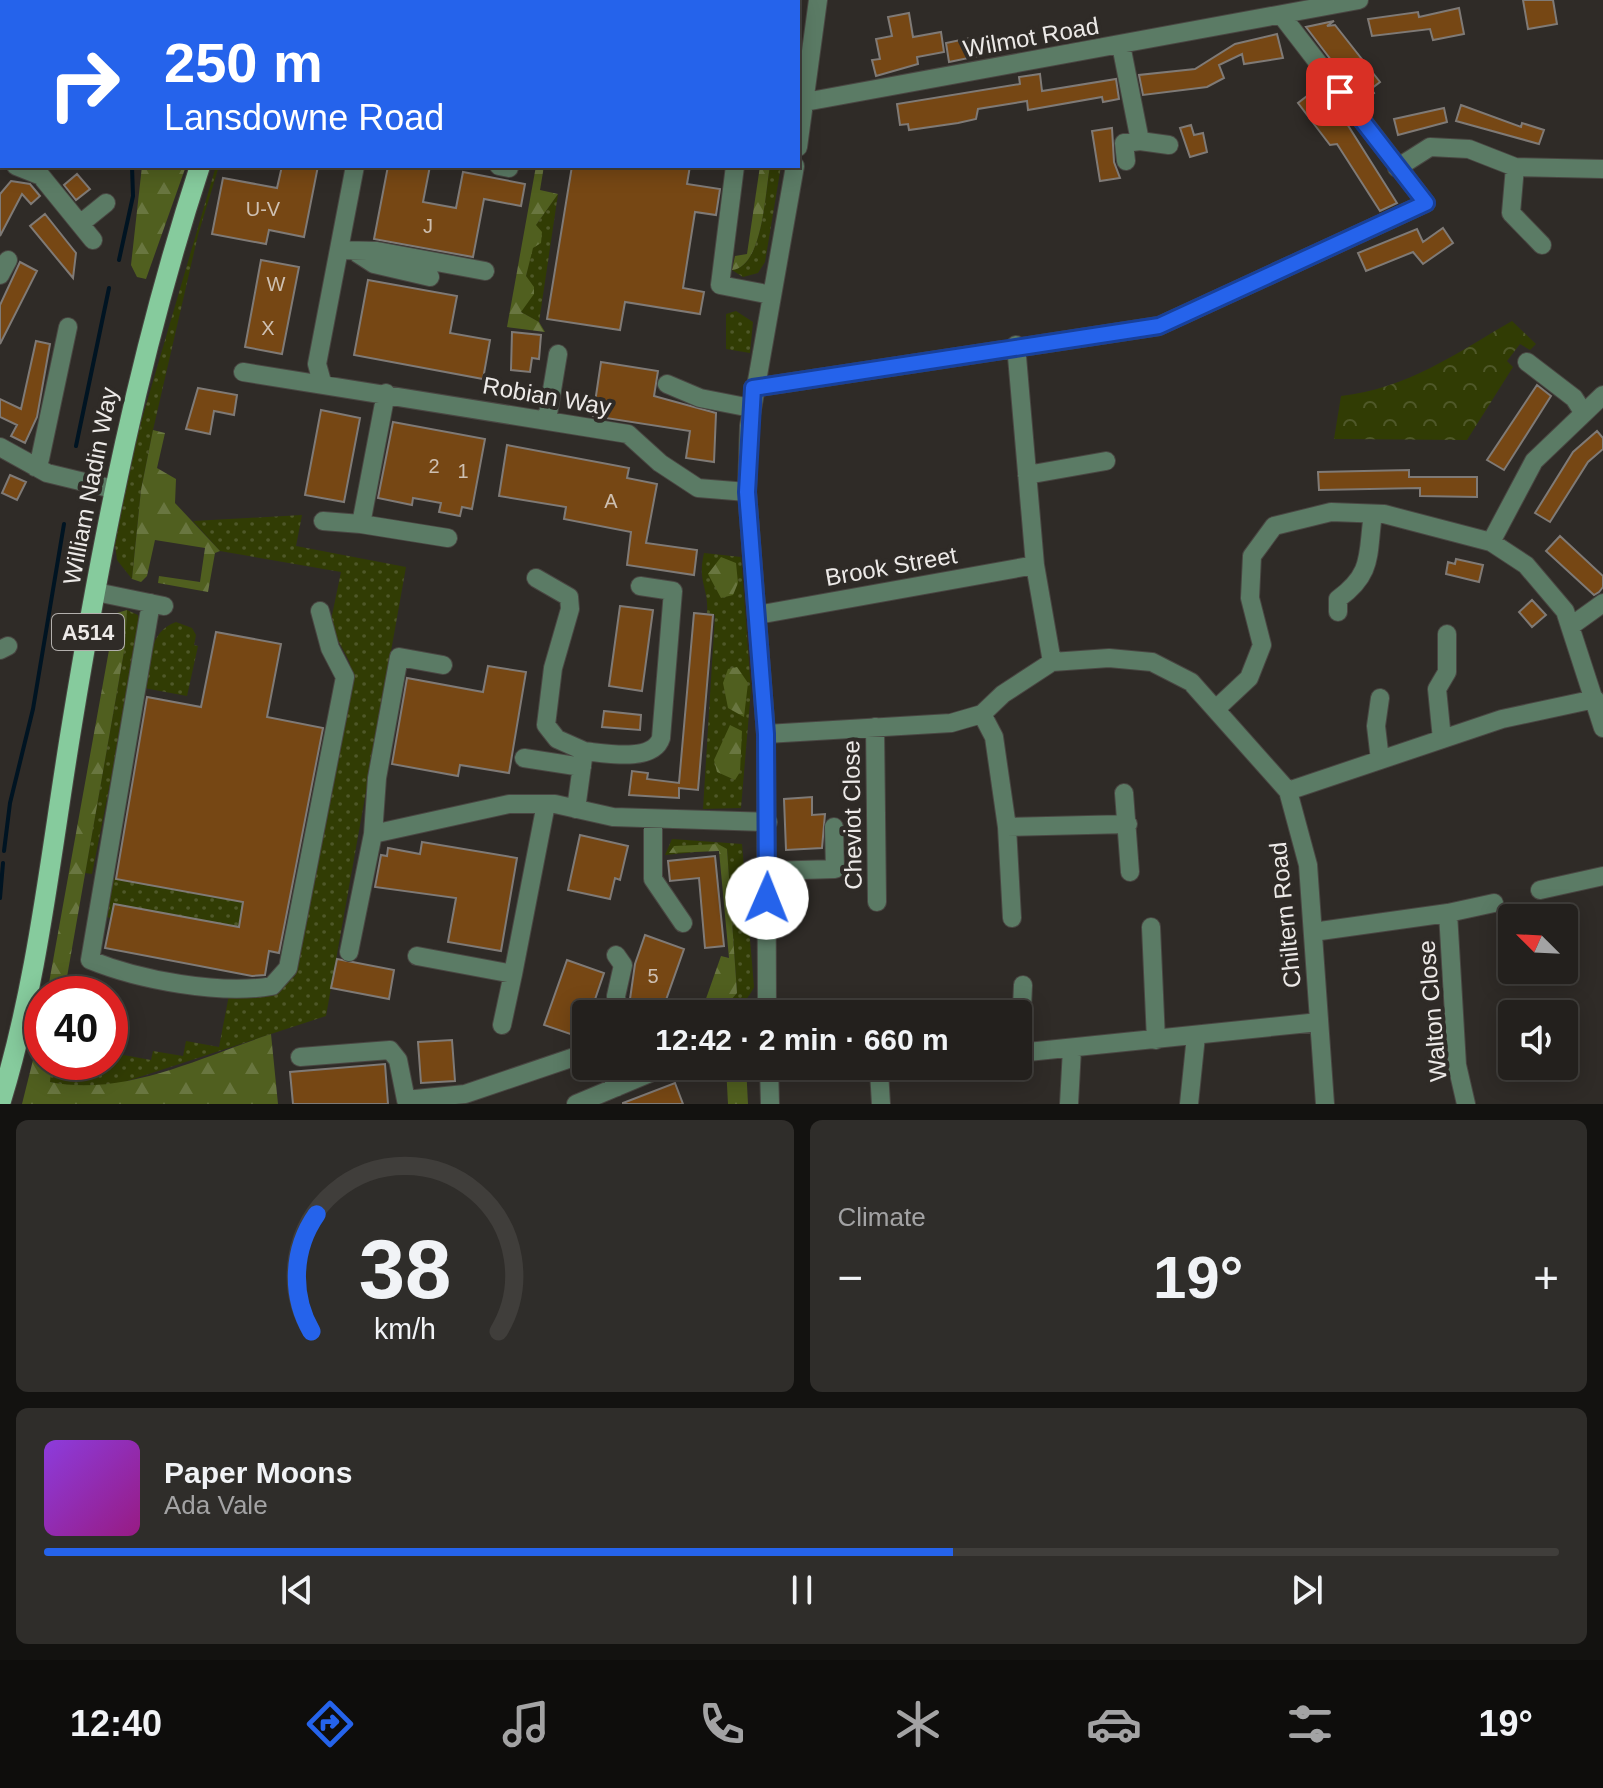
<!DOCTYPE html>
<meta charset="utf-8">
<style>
:root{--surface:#23201d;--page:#2f2d2a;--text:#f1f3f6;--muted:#a3a3a4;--line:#403e3b;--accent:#2563eb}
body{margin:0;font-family:Arial,sans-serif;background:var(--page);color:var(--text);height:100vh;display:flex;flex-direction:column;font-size:30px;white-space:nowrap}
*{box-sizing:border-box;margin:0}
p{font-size:26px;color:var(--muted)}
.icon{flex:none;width:44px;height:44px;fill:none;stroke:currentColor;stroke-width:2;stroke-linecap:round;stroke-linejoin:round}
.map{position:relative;height:1104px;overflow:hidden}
.sheet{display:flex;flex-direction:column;gap:16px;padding:16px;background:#131210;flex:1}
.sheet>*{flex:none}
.top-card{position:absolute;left:0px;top:0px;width:800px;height:168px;box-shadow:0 4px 20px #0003,0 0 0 2px var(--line);background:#2563eb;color:#fff;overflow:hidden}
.needle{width:52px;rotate:294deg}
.fabs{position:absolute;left:1498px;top:904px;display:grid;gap:16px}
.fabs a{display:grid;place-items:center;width:80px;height:80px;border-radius:8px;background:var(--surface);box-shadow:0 4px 20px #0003,0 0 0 2px var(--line);font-size:40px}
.speed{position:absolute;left:24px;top:976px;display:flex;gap:16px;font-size:40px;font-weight:700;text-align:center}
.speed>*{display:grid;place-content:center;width:104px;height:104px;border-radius:50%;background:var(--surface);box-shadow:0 4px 20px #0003,0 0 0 2px var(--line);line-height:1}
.speed .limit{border:12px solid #d22;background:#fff;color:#111}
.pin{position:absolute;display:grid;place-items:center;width:68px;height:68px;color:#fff;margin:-34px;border-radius:16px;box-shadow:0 4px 12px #0006}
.me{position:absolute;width:88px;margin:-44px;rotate:1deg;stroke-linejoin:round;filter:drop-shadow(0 0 6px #0008)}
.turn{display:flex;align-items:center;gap:28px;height:168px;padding:0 32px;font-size:36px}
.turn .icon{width:104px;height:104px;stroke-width:2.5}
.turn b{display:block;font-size:56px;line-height:68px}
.big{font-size:60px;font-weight:700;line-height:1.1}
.sheet .widget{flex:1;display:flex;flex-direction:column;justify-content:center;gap:12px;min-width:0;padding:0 28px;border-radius:12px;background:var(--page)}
.sheet .dial{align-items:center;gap:0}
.dial svg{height:208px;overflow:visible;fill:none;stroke:var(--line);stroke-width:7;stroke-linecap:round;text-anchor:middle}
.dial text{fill:var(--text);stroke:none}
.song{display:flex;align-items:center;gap:24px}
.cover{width:96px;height:96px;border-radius:12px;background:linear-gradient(135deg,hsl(270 70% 55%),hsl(310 70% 35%))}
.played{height:8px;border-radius:4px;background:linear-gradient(90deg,var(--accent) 60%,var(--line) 60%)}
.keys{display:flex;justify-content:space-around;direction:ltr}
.heat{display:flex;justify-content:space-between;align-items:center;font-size:44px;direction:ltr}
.sheet .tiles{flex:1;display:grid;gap:16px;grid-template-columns:1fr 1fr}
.widget:last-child{grid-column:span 2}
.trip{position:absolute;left:572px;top:1000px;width:460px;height:80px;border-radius:8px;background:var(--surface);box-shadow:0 4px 20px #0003,0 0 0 2px var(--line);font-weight:700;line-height:80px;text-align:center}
.dock{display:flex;height:128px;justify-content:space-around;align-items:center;background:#0e0d0c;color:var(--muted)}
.dock .icon{width:56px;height:56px}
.dock .current{color:var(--accent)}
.dock b{font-size:36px;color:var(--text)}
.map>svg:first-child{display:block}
</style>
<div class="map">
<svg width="1603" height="1104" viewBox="0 0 1603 1104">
<defs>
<pattern id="grass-dots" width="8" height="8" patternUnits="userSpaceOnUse" patternTransform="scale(2)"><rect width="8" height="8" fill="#313c04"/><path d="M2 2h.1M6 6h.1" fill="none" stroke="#4f5829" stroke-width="1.8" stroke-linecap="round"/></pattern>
<pattern id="forest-firs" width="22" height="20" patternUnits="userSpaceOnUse" patternTransform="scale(2)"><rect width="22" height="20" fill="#505f1f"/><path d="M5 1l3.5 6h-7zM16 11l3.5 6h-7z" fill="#697640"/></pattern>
<pattern id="park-crowns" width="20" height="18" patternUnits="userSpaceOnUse" patternTransform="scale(2)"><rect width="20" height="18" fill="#313c04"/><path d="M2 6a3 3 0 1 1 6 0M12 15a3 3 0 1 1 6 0" fill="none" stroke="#4f5829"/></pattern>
</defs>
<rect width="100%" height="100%" fill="#2f2b27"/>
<!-- grass -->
<path fill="url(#grass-dots)" d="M216 166H219L198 235 153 430 141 490 132 579 117 560 115 545 127 470Z
M770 166H781L765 262 758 273 743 277 732 270C763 267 765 192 770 166Z
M558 194 539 322 521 312 529 284 526 276 536 225Z
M736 311 753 322 750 353 726 349V314Z
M302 515 296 546 406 567 326 1016 118 1084 78 1087 50 1082V1071L81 1076 84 1062 116 1063 118 1054 151 1060 153 1051 183 1056 186 1041 219 1047 229 995C260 999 272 996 295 976L350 663 330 625 341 572 220 551 193 521Z
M704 553 741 557 751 690 741 808 703 809 715 615 707 613C709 587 697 583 704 553Z
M127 610 138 615 139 619 132 674 92 874 85 873 125 646Z
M176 622 192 628 196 635 194 645 198 646 187 696 144 688C149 663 149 631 176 622Z
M672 839 742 844 754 987C745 1006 722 1024 702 1010L724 1008 737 993 727 849 665 855Z
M109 877 243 902 239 927 114 904 111 918 102 916Z"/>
<!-- forest -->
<path fill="url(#forest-firs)" d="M142 166H186L146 279 137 277 131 265Z
M536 166H544L540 190 558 194 536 225 542 232 541 243 533 248 526 276 534 287V294L521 312 539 322 545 332 507 327Z
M760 166H770C765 192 763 267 732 270L735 256 747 254Z
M153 430 165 433 157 468 176 479 175 503 220 551 215 553 208 592 158 583 159 576 200 582 205 548 155 540 147 576 141 582 132 579 141 490Z
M721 557 736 563 738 583 733 595 721 598 708 574Z
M127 610 125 646 64 994H47L109 650 117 613Z
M737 667 748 683 744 717 728 708 723 683 728 669Z
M730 725 742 731 740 772 735 780 717 772 714 760Z
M718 844 727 849 737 993 724 1008 702 1010 721 956 729 958 719 851 669 853 674 846Z
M42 1024V1062H52L50 1082C124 1097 201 1057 271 1034L278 1104H22Z
M726 1066H746L748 1104H728Z"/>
<!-- park -->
<path fill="url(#park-crowns)" d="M1512 321 1536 344 1530 350 1520 344 1507 361 1513 367 1467 440 1334 439 1341 396C1406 389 1457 353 1512 321Z"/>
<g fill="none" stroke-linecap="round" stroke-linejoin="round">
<!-- stream -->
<path stroke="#001422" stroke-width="4" d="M126 2V0
M119 260 133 196 132 166
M76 446 109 288
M4 851 10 803 33 709 64 524
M0 898 3 863"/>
</g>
<!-- building -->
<path fill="#764714" stroke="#7f7a76" stroke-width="2" d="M1523 0H1553L1557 24 1528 29Z
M1459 8 1464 34 1433 40 1430 29 1372 36 1368 19 1418 12 1419 17Z
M909 13 913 37 941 32 944 52 917 57 918 64 876 76 872 60 880 59 876 39 892 36 888 17Z
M1334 21 1327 26 1335 25 1380 82 1371 89 1374 93 1363 102 1306 27Z
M1277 34 1283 58 1244 64 1242 54 1219 65 1224 78 1207 87 1143 95 1139 75 1195 69 1235 44Z
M975 37 978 56 949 62 946 43Z
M1040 74 1042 91 1116 79 1119 99 1103 102 1102 97 1028 110 1027 101 978 109 976 119 958 123 909 130 908 124 900 125 897 104 1020 84 1019 77Z
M1311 93 1330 118 1333 116 1336 120 1342 116 1397 203 1380 211 1337 144 1330 145 1298 103Z
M1461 105 1521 127 1522 123 1544 130 1539 144 1456 121Z
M1444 108 1447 122 1398 135 1394 119Z
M1191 125 1194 135 1203 133 1207 152 1190 157 1180 128Z
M1112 128 1114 162 1120 178 1100 181 1092 131Z
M282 166H318L304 237 269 230 266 244 212 234 223 178 277 188Z
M388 166H430L423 202 456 208 463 172 525 184 521 206 484 199 473 257 374 239Z
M572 166H690L687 184 720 189 716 215 695 212 683 288 704 292 700 314 625 302 620 330 547 319Z
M77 174 90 189 76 200 64 185Z
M11 181 30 184 40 196 31 204 22 194 0 236V194Z
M45 214 76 253 73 278 30 226Z
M1443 228 1453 243 1423 264 1413 252 1366 271 1358 253 1417 229 1423 242Z
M261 260 299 267 282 354 245 347Z
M20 262 37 271 0 344V305Z
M368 280 457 296 450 333 490 340 483 379 354 355Z
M512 332 541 335 539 359 532 358 530 372 511 370Z
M36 341 50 344 37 417 25 443 11 436 17 425 0 417V399L21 409Z
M601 362 658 371 654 396 716 413 714 462 686 458 690 431 593 416Z
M1537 385 1551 396 1504 470 1487 460Z
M198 388 237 395 234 415 214 411 210 434 186 429Z
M321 410 360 418 344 502 305 495Z
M393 422 485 439 472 509 462 507 460 516 439 512 441 503 413 498 412 505 378 498Z
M1597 431 1603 438V449L1588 462 1550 522 1535 513 1573 452Z
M507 445 629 468 627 478 657 484 646 543 697 550 694 575 627 565 631 532 564 519 566 507 499 496Z
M1409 470V477H1477V497L1420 496V488L1319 490 1318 472Z
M10 475 26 482 17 500 2 493Z
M1560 536 1603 576V587L1599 592 1594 595 1546 551Z
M1456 559 1483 565 1479 582 1446 574 1448 562 1455 564Z
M1532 600 1546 615 1532 627 1519 612Z
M620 606 653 610 642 691 609 686Z
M694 613 713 615 698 790 679 788V798L629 795 632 771 648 773 647 779 679 783Z
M216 632 281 644 267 717 323 728 279 953 269 951 265 975 252 976 105 948 114 904 239 927 243 902 116 879 147 697 201 707Z
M488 666 526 672 509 773 460 765 458 776 392 764 407 678 483 692Z
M604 711 641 715 640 730 602 727Z
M812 797V815L825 814 822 848 786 850 784 799Z
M580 835 628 846 620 880 615 878 610 899 568 890Z
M422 842 517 858 501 951 448 942 456 898 375 887 381 855 387 856 388 848 420 854Z
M715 856 724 946 705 948 699 878 670 881 668 861Z
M645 935 684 949 661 1014 629 1006 635 964Z
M337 959 394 970 389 999 331 988Z
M567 960 604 973 590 1014H586L582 1038 544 1025Z
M452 1040 455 1081 421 1083 418 1042Z
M385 1064 388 1104H293L290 1072Z
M675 1083 683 1104H623V1103Z"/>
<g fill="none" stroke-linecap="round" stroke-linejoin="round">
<!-- minor casing -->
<g stroke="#494642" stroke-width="20">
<path id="minor" d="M26 2V0
M101 2 102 0
M1121 45 1140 141
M0 61 2 62
M805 102 1359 0
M798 147 818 0
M0 151 2 140
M1126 161 1124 143 1140 141 1169 145
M16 166 41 176 93 240
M499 166 509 168
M735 166 720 285 772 295
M1515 167 1511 213 1542 245
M1397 168 1430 147 1469 149 1515 167 1603 169
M80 224 106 203
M339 250 377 251 485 271
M357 253 374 264 430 277
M0 275 8 260
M1016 345 1035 565 1052 662
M1527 362 1574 398 1583 412
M243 372 628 434 660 463 698 488 747 492
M322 382 317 364 355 166
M667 384 700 398 751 408
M753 388 1159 326 1426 203 1282 16
M547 420 558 354
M0 447 47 473 113 489
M35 467 40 459 68 327
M1027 475 1106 461
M323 521 361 524 386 393
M361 524 448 538
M1491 542 1534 461 1603 395
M536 578 569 597 570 609 553 668 546 725 557 739 584 751
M96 592 164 606
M151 603 90 960C139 980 220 995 272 986L288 968 345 677 330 648 320 611
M1338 612V599C1374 573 1367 554 1373 514
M757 615 1035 565
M1571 626 1603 603
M0 650 8 646
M1380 698 1376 726 1380 760
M1217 708 1249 678 1262 645 1250 598 1252 556 1274 526 1331 512 1384 514 1491 542 1526 565 1565 611 1603 728
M982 714 994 737 1007 827 1128 824
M875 727 877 902
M766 734 951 723 982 714 1003 694 1052 662 1109 658 1152 662 1191 682 1288 791 1308 865 1325 1104
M1442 739 1437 689 1447 672V634
M524 758 582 767
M1288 791 1502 719 1595 699
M1124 793 1130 872
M576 809 584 751C604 753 653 763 661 738L673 591 640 586
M653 820V879L683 923
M1007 827 1012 918
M373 834 509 804H555L613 817 768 822
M767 871 835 869 834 827
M1540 890 1603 876
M1448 913 1494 903
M1151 927 1156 1040
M1313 932 1448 913 1457 1065 1466 1104
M349 952 373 834 377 778 399 657 443 665
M616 955 623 965 616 996 618 1014
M417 956 513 974 546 804
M767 1014 766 734 747 492 749 426 795 166
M502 1025 513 974
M1018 1053 1319 1022
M1020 1053 1023 985
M300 1057 390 1050 398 1060 406 1100 465 1094 586 1053
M607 1066 617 1087
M769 1066 770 1104
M576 1104 662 1068
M881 1104 879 1071 917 1066
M1069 1104 1072 1049
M1189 1104 1196 1036"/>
</g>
<!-- major casing -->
<g stroke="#494642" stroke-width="22">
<path id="major" d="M258 2 259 0
M0 1104C38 982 51 850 72 724 103 535 140 349 200 166"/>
</g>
<!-- minor -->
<use href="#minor" stroke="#5b7b65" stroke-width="18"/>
<!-- major -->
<use href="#major" stroke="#86cb9d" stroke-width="20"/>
</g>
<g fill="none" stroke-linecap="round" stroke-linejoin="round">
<!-- route casing -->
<g stroke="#184099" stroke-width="20">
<path id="route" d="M767 898 766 734 747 492 753 388 1159 326 1426 203 1340 92"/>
</g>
<!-- route -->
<use href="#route" stroke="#2563eb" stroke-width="14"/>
</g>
<g text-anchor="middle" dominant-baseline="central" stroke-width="8" stroke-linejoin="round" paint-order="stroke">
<!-- number labels -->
<g font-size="20" fill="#cec0b2">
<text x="263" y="209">U-V</text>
<text x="428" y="226">J</text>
<text x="276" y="284">W</text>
<text x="268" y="328">X</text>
<text x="434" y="466">2</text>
<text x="463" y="471">1</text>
<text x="611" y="501">A</text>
<text x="653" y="976">5</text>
</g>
<!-- shield labels -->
<rect fill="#2f2b27" stroke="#b3b0ad" stroke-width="2" x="52" y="614" width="72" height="36" rx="6"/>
<g font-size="22" font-weight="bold" fill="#ece9e7">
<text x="88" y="632">A514</text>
</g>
<!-- street labels -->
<g font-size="24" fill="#ece9e7" stroke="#2f2b27">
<text transform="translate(1031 37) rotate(-10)">Wilmot Road</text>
<text transform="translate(547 396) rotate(10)">Robian Way</text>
<text transform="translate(90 486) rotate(-79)">William Nadin Way</text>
<text transform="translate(891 566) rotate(-10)">Brook Street</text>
<text transform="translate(852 815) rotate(-91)">Cheviot Close</text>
<text transform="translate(1285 915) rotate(-96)">Chiltern Road</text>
<text transform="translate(1432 1011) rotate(-95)">Walton Close</text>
</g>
</g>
</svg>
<div class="fabs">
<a><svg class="needle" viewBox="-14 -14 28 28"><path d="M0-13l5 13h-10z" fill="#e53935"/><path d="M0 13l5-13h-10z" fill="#a3a3a4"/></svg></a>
<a><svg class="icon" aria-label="sound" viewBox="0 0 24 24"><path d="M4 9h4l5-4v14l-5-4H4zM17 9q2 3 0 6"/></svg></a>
</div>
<div class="speed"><div class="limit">40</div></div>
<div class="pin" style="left:1340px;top:92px;background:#d93025"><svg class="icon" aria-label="arrive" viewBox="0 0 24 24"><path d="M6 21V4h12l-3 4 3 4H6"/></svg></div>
<svg class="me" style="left:767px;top:898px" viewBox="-20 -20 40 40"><circle r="19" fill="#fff"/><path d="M0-13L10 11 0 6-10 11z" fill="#2563eb"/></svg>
<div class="trip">12:42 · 2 min · 660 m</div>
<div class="top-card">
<div class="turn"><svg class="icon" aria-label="right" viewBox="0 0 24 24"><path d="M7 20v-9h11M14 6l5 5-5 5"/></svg><div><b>250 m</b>Lansdowne Road</div></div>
</div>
</div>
<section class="sheet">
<div class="tiles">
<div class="widget dial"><svg viewBox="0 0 100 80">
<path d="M14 69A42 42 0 1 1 86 69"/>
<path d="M14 69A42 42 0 0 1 16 24" stroke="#2563eb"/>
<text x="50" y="56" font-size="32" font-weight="700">38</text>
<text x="50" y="72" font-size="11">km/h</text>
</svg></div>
<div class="widget"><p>Climate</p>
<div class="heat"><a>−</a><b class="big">19°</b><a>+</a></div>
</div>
<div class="widget">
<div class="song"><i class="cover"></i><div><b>Paper Moons</b><p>Ada Vale</p></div></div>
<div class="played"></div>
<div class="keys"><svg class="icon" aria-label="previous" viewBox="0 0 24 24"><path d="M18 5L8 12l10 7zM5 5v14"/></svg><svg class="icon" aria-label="pause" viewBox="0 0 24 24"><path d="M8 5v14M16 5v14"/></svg><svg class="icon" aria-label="next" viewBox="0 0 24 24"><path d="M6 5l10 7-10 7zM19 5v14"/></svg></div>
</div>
</div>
</section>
<nav class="dock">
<b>12:40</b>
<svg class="icon current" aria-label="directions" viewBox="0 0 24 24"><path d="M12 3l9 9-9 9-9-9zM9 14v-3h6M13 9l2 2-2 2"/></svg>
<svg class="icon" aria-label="music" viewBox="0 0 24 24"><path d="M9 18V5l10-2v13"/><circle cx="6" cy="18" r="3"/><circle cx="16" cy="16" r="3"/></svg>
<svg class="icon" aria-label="phone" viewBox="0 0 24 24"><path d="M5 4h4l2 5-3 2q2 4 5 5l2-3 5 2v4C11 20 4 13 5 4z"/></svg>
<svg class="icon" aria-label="climate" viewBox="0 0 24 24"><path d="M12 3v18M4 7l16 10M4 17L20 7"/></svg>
<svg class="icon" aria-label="car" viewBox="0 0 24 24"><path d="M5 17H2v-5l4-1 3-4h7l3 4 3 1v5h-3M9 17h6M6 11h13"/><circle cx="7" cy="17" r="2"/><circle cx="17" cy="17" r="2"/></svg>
<svg class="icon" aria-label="filters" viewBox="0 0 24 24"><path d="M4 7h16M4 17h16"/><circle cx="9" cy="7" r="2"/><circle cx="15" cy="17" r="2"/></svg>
<b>19°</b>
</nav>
